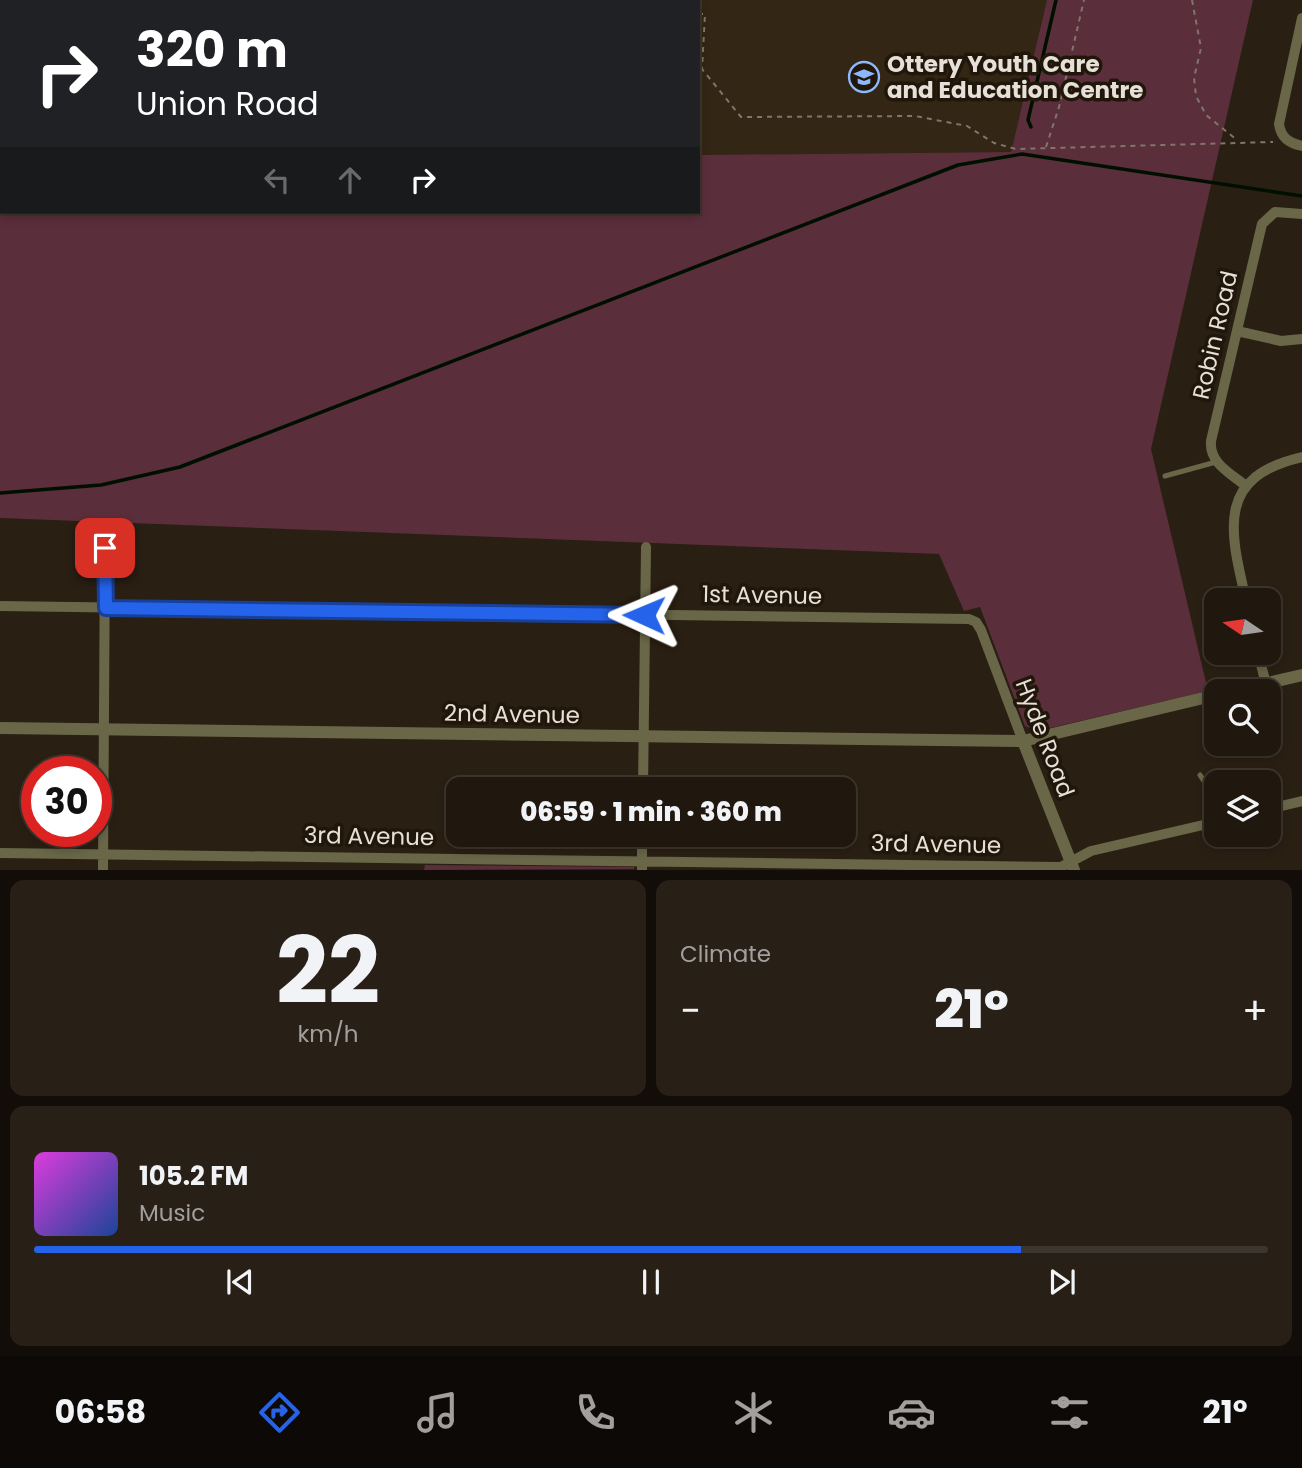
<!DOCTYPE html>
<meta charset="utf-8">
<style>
:root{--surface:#20170e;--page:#282017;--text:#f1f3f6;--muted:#a29f9e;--line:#3d362e;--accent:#2563eb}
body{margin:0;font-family:Poppins,sans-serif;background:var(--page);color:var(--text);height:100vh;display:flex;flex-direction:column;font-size:26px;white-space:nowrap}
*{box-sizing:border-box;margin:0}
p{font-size:23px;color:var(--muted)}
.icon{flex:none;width:38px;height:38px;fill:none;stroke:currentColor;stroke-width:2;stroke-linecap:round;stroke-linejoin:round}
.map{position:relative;height:870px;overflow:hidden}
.panel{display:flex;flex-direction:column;gap:10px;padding:10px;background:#120d08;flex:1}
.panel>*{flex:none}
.guide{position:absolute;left:0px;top:0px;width:700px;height:214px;box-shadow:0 4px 10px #0003,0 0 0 2px var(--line);background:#202124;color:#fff;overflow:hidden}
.needle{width:46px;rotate:283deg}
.controls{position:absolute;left:1204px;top:588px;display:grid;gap:14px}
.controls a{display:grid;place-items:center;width:77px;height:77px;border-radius:14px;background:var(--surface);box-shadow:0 4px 10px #0003,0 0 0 2px var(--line);font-size:35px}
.speed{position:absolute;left:21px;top:756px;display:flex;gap:14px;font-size:35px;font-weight:700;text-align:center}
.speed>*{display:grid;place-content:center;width:91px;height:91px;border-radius:50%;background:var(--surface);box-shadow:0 4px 10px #0003,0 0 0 2px var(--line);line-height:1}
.speed .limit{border:10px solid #d22;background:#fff;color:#111}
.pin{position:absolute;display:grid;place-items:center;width:60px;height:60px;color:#fff;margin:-30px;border-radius:14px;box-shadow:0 4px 10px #0006}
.me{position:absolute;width:77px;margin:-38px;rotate:271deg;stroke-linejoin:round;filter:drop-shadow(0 0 5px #0008)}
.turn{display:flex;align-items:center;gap:24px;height:147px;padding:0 21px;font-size:32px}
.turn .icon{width:91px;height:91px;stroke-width:2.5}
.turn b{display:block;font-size:49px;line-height:60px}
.lanes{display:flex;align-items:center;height:66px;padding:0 21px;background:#0003;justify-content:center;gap:35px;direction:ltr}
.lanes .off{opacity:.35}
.big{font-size:52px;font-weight:800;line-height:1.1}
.panel .tile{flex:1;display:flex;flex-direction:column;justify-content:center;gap:10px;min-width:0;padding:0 24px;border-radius:14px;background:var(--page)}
.panel .dial{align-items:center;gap:0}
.dial b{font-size:91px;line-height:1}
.song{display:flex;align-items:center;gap:21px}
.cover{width:84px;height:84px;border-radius:10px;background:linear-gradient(135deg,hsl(300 70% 55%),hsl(220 70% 35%))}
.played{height:7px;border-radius:4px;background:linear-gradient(90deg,var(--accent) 80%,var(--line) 80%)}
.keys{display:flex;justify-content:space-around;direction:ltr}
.heat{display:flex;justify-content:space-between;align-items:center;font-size:38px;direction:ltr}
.panel .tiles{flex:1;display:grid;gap:10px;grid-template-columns:1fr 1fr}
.tile:last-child{grid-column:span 2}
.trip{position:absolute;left:446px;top:777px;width:410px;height:70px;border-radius:14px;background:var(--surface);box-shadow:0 4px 10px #0003,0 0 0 2px var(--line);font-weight:800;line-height:70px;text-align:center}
.tab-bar{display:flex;height:112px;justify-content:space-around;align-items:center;background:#0d0906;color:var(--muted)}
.tab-bar .icon{width:49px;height:49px}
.tab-bar .active{color:var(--accent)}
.tab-bar b{font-size:32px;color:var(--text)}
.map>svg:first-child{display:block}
</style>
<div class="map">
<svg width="1302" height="870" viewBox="0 0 1302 870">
<rect width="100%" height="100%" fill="#2a1f13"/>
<!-- built -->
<path fill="#342614" d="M0 0H1047L1011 152 698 155V2H2L0 161Z"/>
<!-- green -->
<path fill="#5b2e3b" d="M1047 0H1253L1151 449 1208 691 1037 731 1025 726 980 607 964 611 939 554 0 518V161L2 212H698V155L1011 152Z
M425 865 634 867V869L424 870Z"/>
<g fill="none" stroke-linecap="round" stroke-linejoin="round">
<!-- stream -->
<path stroke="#001000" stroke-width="3.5" d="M1031 127 1028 120 1056 0
M0 493 101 485 180 467 958 165 1022 154 1302 196"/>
<!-- path -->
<path stroke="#7f766c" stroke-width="2" stroke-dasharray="5 5" stroke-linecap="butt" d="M1192 0 1201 48 1194 78 1196 96 1206 115 1237 140
M698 14H705L702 69 741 117 915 116 967 126 994 143 1016 149 1273 142
M1046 147 1059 107 1084 0"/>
<!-- service -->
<path stroke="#696748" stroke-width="5" d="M68 0V2
M239 0V2
M472 0V2
M665 2 666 0
M0 62H2
M1165 476 1216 462
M1200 775 1208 787 1216 820"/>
<!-- minor -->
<path stroke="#696748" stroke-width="10" d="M1302 18 1279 124C1281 138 1289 143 1302 146
M1237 331 1281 341 1302 339
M1246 486C1230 473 1209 463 1211 441L1262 224 1275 212 1302 214
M1246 600C1230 531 1215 477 1302 457
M0 606 969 619 976 622 981 630 1023 741
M1258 653 1266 684
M643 789 646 547
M1269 809 1302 801
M0 853 1061 867 1091 851 1216 822
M103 870 105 548
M642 870V835"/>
<!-- tertiary -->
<path stroke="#696748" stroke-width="12" d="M1234 691 1302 675
M0 728 1023 741 1216 695
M1023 741 1074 870"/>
</g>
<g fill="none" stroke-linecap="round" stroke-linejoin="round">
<!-- route casing -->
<g stroke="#184099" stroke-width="18">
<path id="route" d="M105 548 106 608 644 615"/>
</g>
<!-- route -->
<use href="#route" stroke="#2563eb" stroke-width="12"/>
</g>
<!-- icons -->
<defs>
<g id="school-ring" transform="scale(1.575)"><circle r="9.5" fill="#20160a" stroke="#8eb8fd" stroke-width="1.5"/><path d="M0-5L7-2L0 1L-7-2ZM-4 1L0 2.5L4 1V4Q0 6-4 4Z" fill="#8eb8fd"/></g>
</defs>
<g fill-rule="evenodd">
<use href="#school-ring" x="864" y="77"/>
</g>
<g text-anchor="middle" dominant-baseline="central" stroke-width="7" stroke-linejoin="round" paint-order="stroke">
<!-- poi labels -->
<g font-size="23" font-weight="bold" fill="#e7e0d8" stroke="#20160a" text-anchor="start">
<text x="887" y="64">Ottery Youth Care<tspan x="887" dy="26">and Education Centre</tspan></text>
</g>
<!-- street labels -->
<g font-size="23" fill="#e7e0d8" stroke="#20160a">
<text transform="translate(1215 335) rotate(-77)">Robin Road</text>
<text transform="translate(762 595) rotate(1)">1st Avenue</text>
<text transform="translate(512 714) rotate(1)">2nd Avenue</text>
<text transform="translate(1045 738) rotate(69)">Hyde Road</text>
<text transform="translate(369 836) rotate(1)">3rd Avenue</text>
<text transform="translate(936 844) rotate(1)">3rd Avenue</text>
</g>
</g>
</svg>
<div class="controls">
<a><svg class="needle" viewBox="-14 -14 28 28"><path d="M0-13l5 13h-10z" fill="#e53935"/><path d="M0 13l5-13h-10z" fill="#a29f9e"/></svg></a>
<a><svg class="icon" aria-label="search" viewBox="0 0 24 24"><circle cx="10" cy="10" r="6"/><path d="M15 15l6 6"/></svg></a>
<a><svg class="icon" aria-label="layers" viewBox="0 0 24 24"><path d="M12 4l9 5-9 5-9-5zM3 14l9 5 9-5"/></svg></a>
</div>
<div class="speed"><div class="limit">30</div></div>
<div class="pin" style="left:105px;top:548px;background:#d93025"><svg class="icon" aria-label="arrive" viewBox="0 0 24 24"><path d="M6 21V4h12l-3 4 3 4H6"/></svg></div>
<svg class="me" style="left:644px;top:615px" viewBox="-20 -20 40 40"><path d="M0-17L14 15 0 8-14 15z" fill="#2563eb" stroke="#fff" stroke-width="4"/></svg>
<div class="trip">06:59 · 1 min · 360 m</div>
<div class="guide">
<div class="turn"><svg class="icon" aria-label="right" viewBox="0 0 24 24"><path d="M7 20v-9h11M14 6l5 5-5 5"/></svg><div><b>320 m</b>Union Road</div></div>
<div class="lanes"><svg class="icon off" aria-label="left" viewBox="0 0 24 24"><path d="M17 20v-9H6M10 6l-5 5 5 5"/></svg><svg class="icon off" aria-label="ahead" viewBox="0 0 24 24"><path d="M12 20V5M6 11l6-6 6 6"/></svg><svg class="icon" aria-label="right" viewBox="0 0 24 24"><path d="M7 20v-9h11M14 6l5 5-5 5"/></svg></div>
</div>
</div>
<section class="panel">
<div class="tiles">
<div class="tile dial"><b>22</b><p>km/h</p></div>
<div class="tile"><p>Climate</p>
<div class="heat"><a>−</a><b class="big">21°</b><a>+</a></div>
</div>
<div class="tile">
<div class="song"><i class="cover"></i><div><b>105.2 FM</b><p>Music</p></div></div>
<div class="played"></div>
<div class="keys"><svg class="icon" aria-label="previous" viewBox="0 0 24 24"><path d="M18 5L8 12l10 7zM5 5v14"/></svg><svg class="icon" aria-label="pause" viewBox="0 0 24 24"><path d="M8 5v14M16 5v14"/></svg><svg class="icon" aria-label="next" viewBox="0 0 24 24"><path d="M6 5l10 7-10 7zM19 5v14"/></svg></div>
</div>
</div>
</section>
<nav class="tab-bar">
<b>06:58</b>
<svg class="icon active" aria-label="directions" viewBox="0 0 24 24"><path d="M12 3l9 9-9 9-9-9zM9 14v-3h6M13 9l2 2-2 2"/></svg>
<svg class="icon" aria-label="music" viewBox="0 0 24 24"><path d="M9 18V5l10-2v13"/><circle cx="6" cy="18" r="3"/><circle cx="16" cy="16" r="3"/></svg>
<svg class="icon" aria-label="phone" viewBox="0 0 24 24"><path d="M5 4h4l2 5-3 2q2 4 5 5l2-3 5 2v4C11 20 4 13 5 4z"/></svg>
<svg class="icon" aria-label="climate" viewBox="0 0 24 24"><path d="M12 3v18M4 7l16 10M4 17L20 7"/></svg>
<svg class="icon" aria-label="car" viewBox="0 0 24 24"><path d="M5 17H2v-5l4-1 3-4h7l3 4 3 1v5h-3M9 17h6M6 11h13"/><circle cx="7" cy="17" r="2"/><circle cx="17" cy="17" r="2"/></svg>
<svg class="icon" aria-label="filters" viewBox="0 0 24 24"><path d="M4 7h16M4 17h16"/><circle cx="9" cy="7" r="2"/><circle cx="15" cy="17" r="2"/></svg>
<b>21°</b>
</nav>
